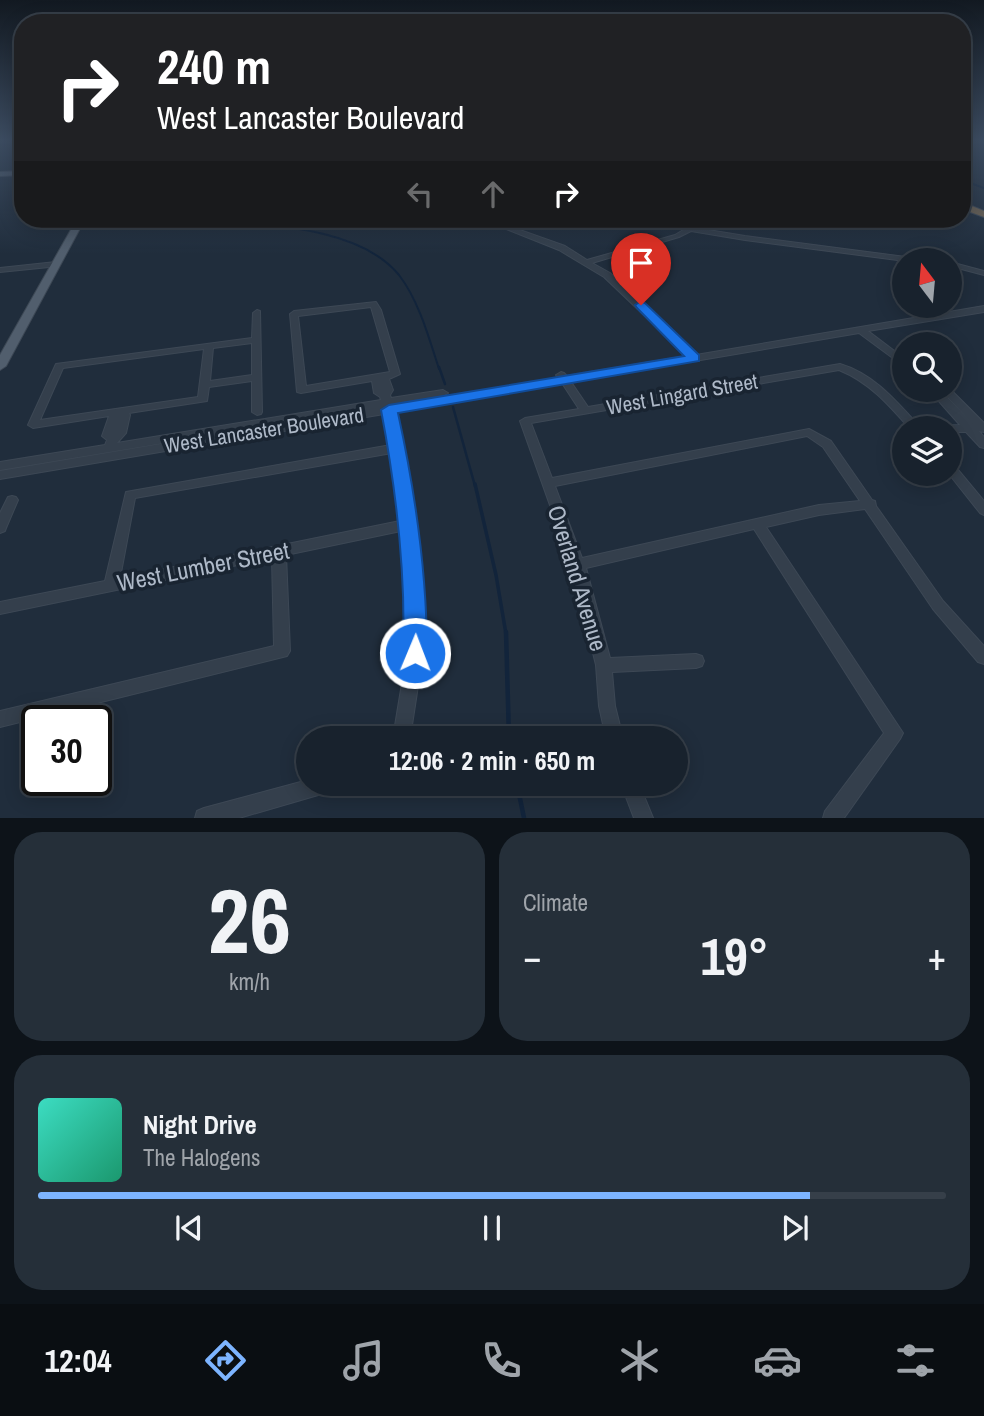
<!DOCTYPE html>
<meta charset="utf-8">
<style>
:root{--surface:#18222d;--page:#252f39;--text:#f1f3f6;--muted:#9fa4aa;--line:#363f49;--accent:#7db4ff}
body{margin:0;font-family:"Archivo Narrow",sans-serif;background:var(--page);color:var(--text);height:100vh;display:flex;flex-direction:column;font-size:26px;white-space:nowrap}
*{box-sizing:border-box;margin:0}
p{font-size:23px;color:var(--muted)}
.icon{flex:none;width:38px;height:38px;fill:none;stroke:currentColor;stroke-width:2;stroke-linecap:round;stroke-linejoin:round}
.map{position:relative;height:818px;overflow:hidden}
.sheet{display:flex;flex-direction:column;gap:14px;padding:14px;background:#0d1319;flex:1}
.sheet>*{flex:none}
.banner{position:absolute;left:14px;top:14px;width:957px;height:214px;border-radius:28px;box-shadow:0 4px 18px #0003,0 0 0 2px var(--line);background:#202124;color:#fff;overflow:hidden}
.needle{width:46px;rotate:344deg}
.controls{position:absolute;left:892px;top:248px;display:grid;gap:14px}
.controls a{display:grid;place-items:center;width:70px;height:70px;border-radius:50%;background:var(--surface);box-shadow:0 4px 18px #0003,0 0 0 2px var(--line);font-size:35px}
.speed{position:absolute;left:21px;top:705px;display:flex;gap:14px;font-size:35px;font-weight:700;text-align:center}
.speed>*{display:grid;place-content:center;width:91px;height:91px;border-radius:50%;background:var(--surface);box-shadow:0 4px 18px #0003,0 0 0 2px var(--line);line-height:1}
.speed .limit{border:4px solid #111;border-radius:10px;background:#fff;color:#111}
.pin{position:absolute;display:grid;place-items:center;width:60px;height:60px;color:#fff;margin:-72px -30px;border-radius:50% 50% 50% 0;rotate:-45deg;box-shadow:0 0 7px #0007}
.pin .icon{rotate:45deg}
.me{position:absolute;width:77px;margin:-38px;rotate:1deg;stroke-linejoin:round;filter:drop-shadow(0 0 5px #0008)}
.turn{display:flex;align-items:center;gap:24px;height:147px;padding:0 28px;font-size:32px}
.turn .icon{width:91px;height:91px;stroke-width:2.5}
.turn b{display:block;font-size:49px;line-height:60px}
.lanes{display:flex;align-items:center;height:66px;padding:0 28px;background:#0003;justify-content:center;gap:35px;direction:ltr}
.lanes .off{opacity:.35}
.big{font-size:52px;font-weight:800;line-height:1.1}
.sheet .widget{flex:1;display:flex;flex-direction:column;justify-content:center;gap:10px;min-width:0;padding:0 24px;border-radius:28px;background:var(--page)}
.sheet .dial{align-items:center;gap:0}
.dial b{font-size:91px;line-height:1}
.song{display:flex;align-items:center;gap:21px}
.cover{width:84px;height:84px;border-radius:10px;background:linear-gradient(135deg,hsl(170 70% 55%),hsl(160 70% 35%))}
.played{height:7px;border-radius:4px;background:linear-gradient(90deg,var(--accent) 85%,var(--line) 85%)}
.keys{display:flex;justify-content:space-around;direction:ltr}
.heat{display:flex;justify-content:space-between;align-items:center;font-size:38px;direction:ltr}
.sheet .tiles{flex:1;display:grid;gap:14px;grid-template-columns:1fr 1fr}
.widget:last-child{grid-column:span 2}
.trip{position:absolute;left:296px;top:726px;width:392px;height:70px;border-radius:35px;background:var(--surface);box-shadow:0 4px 18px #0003,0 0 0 2px var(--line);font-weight:800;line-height:70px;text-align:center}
.menu{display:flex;height:112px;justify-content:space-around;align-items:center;background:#0a0e12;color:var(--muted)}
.menu .icon{width:49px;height:49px}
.menu .current{color:var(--accent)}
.menu b{font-size:32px;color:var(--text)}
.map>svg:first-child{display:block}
</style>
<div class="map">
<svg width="984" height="818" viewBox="0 0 984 818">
<rect width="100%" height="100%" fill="#202d3c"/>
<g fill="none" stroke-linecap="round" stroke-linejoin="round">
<!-- stream-far3 -->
<path stroke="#12243b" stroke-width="2" d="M962 180 984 188
M202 219C262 225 358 225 399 275 419 301 429 338 439 369"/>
<!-- stream-far2 -->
<path stroke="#12243b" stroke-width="2.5" d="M439 367 445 384
M453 407 475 486"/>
<!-- stream-far1 -->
<path stroke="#12243b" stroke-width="3.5" d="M475 484 496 575 506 634"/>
<!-- stream -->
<path stroke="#12243b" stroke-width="4.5" d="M506 632 509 738
M517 784 524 818"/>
<!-- minor casing -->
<g stroke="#3d4855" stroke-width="2">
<path id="minor" d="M481 219H489L565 246 587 260 675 235 685 229 662 219H670L690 226 703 219H710L696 228 745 236 921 259 925 261H905L745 240 691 231 679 237 592 263 610 273 696 355 984 306V312L868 331 905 359V367L859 333 571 382 588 407 840 364C874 374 896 401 919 426L960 425 929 390H940L974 425 941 390H950V389L984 423V432L979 431 984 437V448L980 447 966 432H950V429H910C889 405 869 382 839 370L531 423 552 478 809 429 831 441 872 500 875 501 876 506 943 601 984 646V664L978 662 933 609 865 509 819 515 766 527 903 733 900 739 844 818H823L825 811 884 733 754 529 586 568 610 658 696 654 702 656 704 661 702 666 696 668 612 672 615 706 623 738H606L599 706 596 665 571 564 520 421 525 418 579 409 562 383 394 412 403 448 423 601V653L410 738H393L407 653 409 601 401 531 286 555 290 651 287 656 0 727V711L274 646 272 558 0 614V602L105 581 126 492 391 445 384 414 0 479V471L382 407 0 470V462L105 445 107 440 102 436 109 416 33 428 28 425 56 364 252 338 253 313 257 310 260 311 262 412 261 414 257 415 252 412V381L209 387 207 401 129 413 130 415 126 433 117 443 381 400 380 397 374 393 372 381 301 393 297 392 290 314 294 311 376 302 381 310 400 374 389 379 393 390 390 395 391 398 443 390 448 393 443 396 393 405 558 378 556 375 561 372 564 373 567 376 687 356 604 277 559 250ZM371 307 390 372 306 386 298 316ZM252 343V375L210 381 213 348ZM204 349 198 397 40 420 63 368ZM807 436 823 447 860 501 819 505 582 558 555 486ZM392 453 400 521 120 578 135 498Z
M56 262H59V266L0 272V268Z
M950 262 984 271V275L950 266Z
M950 464 954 465 984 501V515L980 513 949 474H950Z
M12 496 16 497 18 500 6 528 5 531 0 533V513L8 497Z
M308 780V784H334L331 790 325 793 239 818H195L197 811 204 808Z
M621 784H639L653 818H634Z"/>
</g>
<!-- major casing -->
<g stroke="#3d4855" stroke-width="2">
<path id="major" d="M23 171V175L0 176V172Z
M77 219H85L6 366 0 370V355Z"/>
</g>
<!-- highway casing -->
<g stroke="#3e4957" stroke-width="2">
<path id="highway" d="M962 202 984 211V217L962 209Z"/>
</g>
<!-- minor -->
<use href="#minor" fill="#343f4c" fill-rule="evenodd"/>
<!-- major -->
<use href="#major" fill="#515e6d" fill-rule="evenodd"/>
<!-- highway -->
<use href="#highway" fill="#736450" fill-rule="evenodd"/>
</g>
<!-- sky -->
<linearGradient id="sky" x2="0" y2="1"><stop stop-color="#121921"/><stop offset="0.55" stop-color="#3c4c61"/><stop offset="1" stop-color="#3c4c61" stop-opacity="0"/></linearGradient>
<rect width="984" height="254" fill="url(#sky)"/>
<!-- route -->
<path fill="#1a73e8" stroke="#114b97" stroke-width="2" d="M641 301 645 303 699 355V361L398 413C415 491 427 573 427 653L423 660 415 663 407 660 403 653C406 572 396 489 381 410L389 405 684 356 637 308 635 305Z"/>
<g text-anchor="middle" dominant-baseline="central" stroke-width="7" stroke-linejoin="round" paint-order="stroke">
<!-- street labels -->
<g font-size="21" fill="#aeb9c8" stroke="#192431">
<text transform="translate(682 394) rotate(-10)">West Lingard Street</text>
<text transform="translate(264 430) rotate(-9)">West Lancaster Boulevard</text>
</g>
<!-- near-street labels -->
<g font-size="24" fill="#aeb9c8" stroke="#192431">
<text transform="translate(203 566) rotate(-11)">West Lumber Street</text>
<text transform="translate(578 578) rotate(73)">Overland Avenue</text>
</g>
</g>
</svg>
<div class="controls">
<a><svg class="needle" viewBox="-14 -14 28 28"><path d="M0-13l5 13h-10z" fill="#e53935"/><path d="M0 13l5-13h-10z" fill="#9fa4aa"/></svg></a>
<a><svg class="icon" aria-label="search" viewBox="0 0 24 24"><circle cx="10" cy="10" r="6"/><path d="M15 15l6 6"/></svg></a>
<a><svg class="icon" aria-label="layers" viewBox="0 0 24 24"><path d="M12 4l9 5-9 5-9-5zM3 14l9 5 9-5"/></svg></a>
</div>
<div class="speed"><div class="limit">30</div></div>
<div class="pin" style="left:641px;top:305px;background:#d93025"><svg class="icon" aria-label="arrive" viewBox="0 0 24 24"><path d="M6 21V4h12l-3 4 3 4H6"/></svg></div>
<svg class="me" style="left:415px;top:653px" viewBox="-20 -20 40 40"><circle r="17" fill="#1a73e8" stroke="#fff" stroke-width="3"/><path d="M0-11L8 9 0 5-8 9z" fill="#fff"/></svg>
<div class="trip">12:06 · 2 min · 650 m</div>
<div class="banner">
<div class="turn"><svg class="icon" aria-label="right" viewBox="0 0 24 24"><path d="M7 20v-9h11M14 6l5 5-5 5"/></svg><div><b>240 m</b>West Lancaster Boulevard</div></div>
<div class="lanes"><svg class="icon off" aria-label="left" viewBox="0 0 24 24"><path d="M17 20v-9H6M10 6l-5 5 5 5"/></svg><svg class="icon off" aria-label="ahead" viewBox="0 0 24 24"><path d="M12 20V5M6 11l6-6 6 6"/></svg><svg class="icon" aria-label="right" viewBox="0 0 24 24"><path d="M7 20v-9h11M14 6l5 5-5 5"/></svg></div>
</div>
</div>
<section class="sheet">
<div class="tiles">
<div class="widget dial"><b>26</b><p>km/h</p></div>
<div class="widget"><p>Climate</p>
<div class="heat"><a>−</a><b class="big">19°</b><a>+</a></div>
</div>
<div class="widget">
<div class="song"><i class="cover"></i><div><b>Night Drive</b><p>The Halogens</p></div></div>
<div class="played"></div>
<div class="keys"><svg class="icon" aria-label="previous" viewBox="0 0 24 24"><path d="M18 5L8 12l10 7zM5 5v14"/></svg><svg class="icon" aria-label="pause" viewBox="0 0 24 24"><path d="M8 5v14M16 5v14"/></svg><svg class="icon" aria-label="next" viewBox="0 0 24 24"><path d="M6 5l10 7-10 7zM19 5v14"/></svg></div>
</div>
</div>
</section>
<nav class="menu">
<b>12:04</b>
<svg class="icon current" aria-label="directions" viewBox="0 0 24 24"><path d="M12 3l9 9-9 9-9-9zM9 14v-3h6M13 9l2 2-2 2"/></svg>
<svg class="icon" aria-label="music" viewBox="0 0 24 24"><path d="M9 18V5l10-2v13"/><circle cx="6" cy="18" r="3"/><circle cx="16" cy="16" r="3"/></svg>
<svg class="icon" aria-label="phone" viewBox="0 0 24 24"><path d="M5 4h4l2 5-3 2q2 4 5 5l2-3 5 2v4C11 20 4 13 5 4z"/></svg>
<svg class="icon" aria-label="climate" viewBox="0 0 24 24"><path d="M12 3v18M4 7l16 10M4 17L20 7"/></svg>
<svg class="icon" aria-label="car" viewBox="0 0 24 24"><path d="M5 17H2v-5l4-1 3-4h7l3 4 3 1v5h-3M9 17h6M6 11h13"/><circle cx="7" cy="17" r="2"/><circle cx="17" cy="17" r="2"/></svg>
<svg class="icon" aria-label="filters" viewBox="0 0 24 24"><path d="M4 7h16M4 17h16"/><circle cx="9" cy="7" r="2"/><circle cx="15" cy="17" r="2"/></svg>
</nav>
